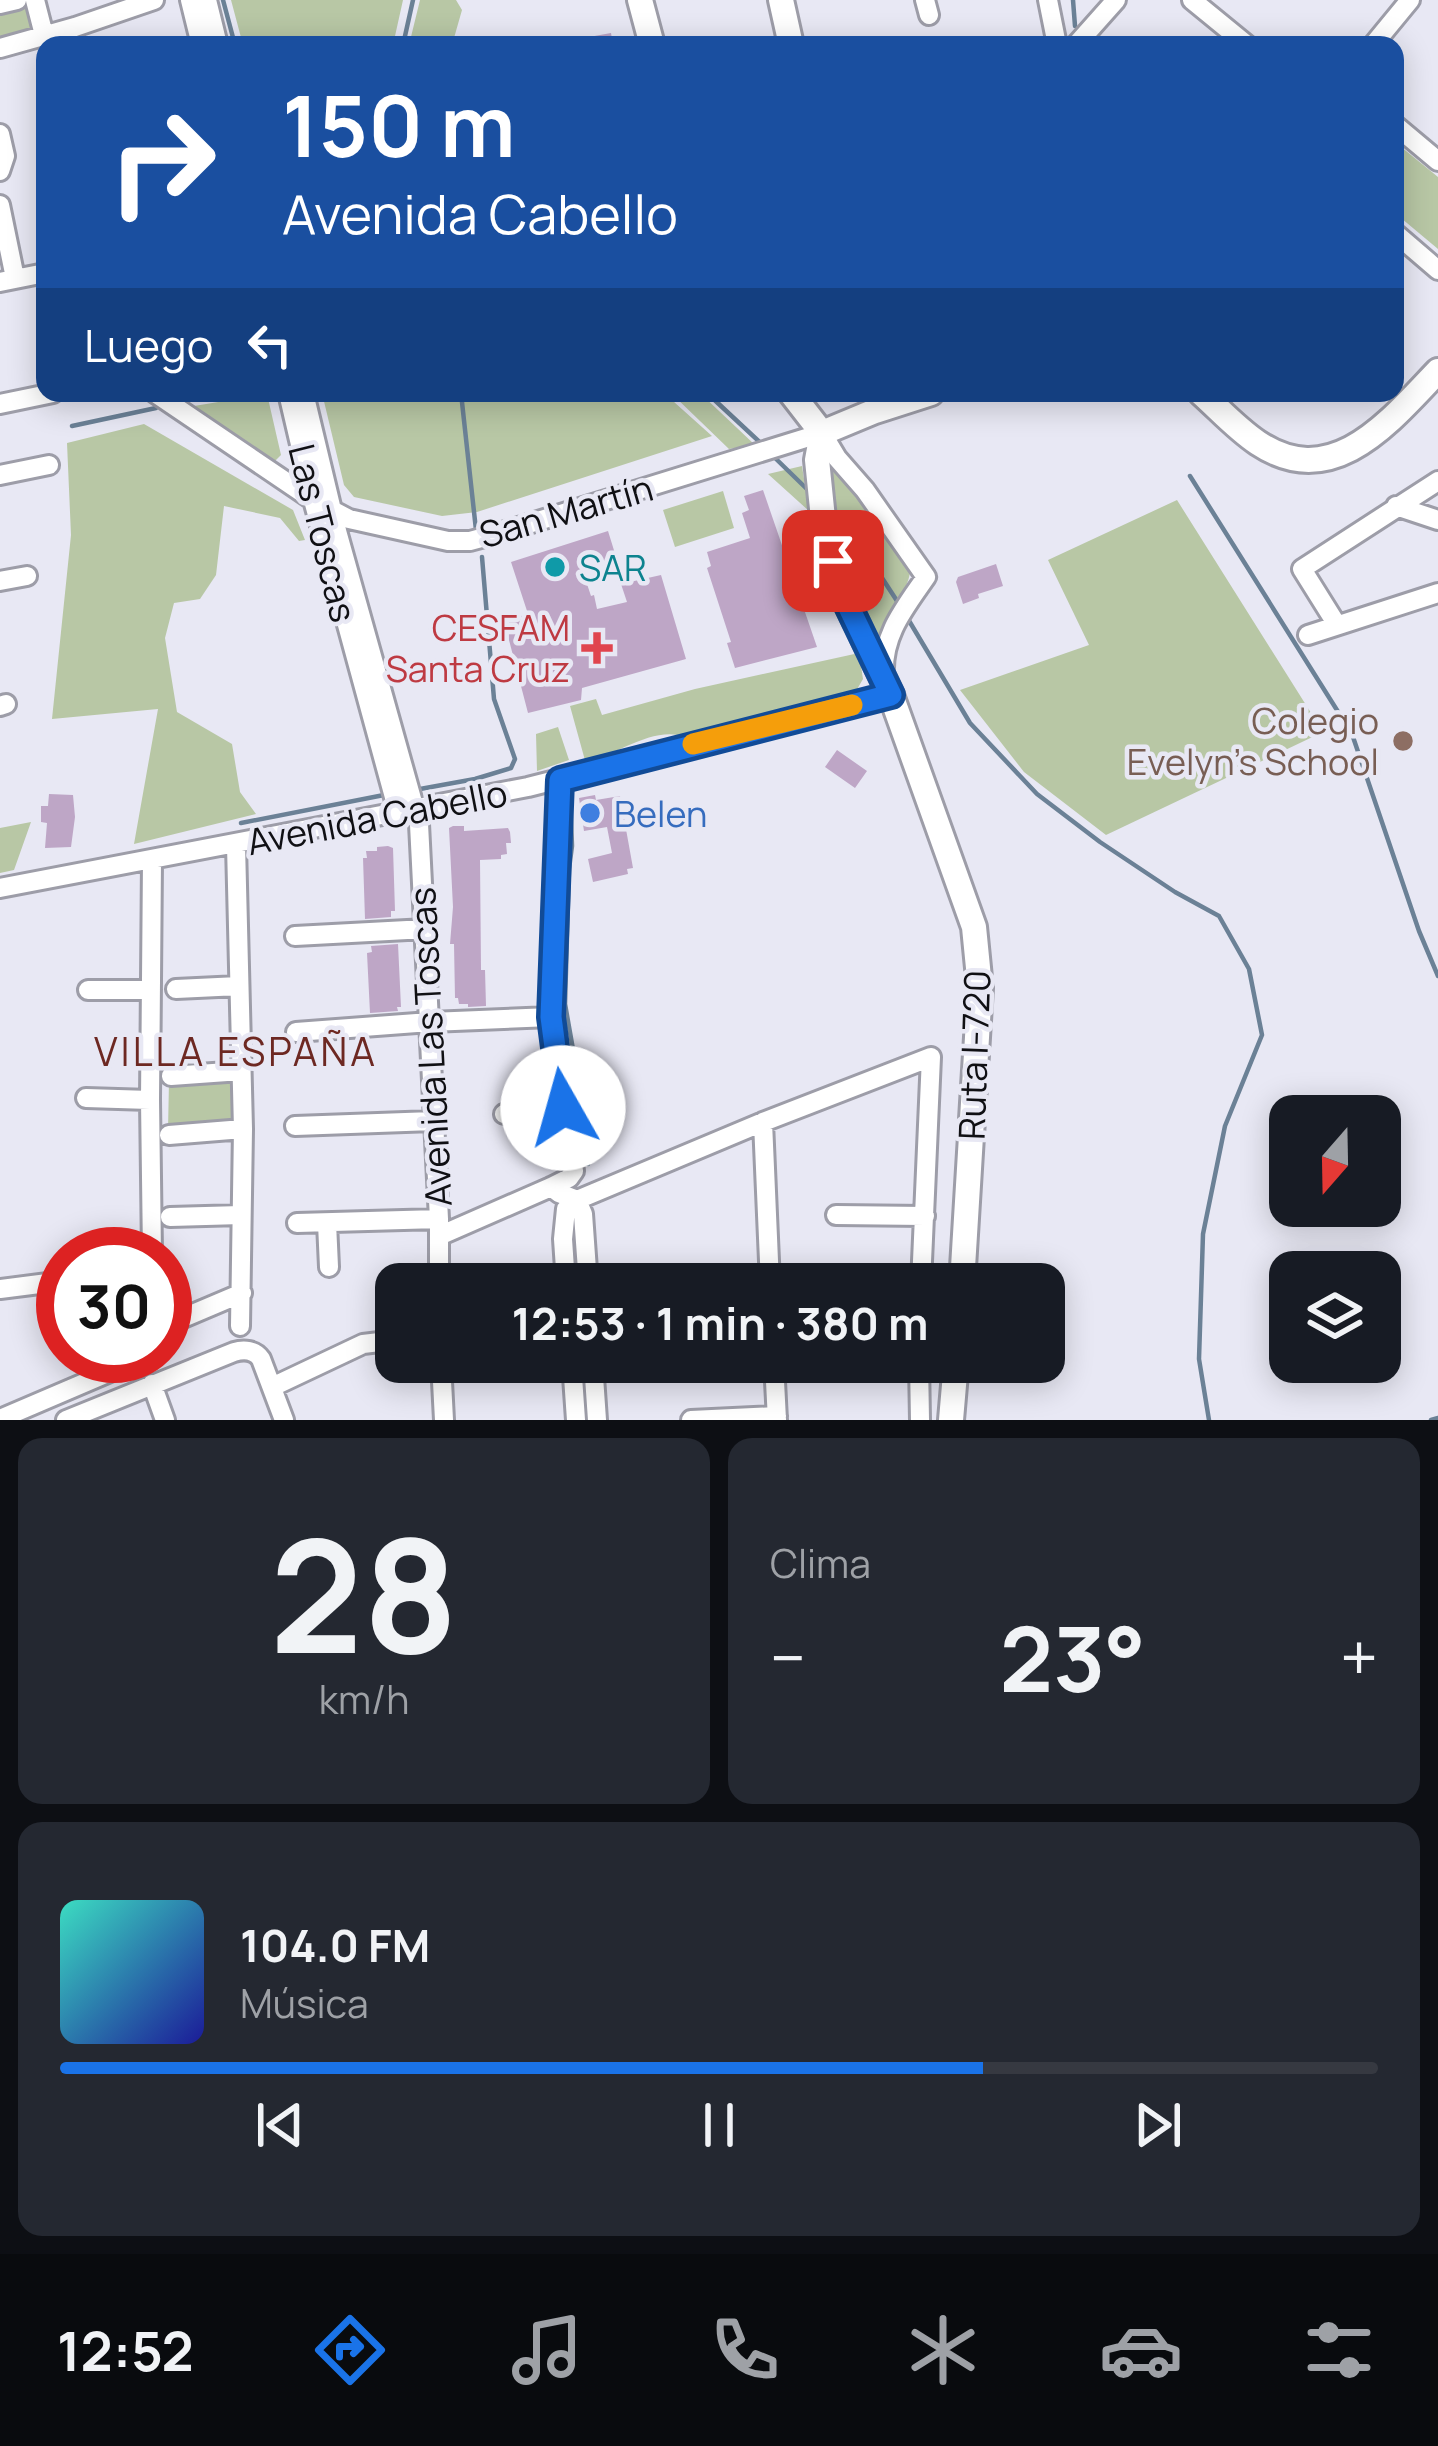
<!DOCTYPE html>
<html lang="es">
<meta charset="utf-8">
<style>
:root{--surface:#171b24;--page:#242831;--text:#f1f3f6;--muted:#9ea1a6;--line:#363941;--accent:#1a73e8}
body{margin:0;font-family:Manrope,sans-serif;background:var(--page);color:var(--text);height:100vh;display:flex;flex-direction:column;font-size:45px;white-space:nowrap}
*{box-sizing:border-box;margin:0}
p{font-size:39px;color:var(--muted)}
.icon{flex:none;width:66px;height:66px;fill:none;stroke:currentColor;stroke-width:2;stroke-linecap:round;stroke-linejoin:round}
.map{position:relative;height:1420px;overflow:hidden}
.side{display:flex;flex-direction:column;gap:18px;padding:18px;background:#0d0f14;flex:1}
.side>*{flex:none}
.guide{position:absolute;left:36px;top:36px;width:1368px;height:366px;border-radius:24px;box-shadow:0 6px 30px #0003;background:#1a4fa0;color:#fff;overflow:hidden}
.needle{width:78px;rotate:200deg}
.buttons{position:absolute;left:1269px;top:1095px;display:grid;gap:24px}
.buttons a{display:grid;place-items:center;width:132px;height:132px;border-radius:24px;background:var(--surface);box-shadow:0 6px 30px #0003;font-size:60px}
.speed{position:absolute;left:36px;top:1227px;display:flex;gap:24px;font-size:60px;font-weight:700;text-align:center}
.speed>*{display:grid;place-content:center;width:156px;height:156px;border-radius:50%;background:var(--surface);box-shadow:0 6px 30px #0003;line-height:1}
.speed .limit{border:18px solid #d22;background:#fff;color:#111}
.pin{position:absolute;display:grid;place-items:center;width:102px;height:102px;color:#fff;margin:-51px;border-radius:24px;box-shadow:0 6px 18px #0006}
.me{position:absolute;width:132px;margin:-66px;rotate:353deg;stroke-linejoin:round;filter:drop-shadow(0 0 9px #0008)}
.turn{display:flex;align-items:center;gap:42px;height:252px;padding:0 48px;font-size:54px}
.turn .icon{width:156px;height:156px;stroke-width:2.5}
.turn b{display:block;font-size:84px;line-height:102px}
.then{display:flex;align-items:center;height:114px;padding:0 48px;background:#0003;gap:24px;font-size:45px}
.big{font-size:90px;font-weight:700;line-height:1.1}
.side .widget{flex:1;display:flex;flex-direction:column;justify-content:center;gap:18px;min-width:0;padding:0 42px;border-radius:24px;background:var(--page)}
.side .dial{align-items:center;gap:0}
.dial b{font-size:156px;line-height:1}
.song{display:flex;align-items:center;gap:36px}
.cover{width:144px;height:144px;border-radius:18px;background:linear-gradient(135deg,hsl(170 70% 55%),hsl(240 70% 35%))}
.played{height:12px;border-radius:6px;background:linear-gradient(90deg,var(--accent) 70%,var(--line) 70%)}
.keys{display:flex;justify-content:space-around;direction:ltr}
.heat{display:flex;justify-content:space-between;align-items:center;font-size:66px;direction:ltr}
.side .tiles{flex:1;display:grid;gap:18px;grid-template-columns:1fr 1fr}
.widget:last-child{grid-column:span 2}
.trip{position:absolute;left:375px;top:1263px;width:690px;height:120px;border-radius:24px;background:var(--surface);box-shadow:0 6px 30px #0003;font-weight:700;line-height:120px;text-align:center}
.menu{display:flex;height:192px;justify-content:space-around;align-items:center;background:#090b0e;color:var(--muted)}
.menu .icon{width:84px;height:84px}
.menu .selected{color:var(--accent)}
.menu b{font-size:54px;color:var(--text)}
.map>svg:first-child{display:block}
</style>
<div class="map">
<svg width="1438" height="1420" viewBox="0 0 1438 1420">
<rect width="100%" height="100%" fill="#e8e8f4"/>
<!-- green -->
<path fill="#b8c7a5" d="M231 0H403L393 45H243Z
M420 0H456L462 10 452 45H409Z
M30 4 37 34 0 43V12Z
M1395 142 1438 177V249L1395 213Z
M322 393H664L712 436 477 512 442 516 354 497 344 485Z
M671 393H700L755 445 729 449Z
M267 394 281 455 273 463 188 407Z
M144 424 293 510 305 540 299 541 280 518 224 506 216 575 200 599 174 603 165 638 177 712 232 744 240 792 256 814 134 844 158 709 52 719 71 535 67 443Z
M802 466 809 511 768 474Z
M839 470 910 573C907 590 897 599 891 614 886 626 887 633 878 644L848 589 828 472Z
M723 491 734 528 675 547 663 510Z
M1177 500 1323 732 1106 835 1024 772 960 690 1089 645 1048 560Z
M859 653 863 679 852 698 685 737C655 725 614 755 586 764L570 706 596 699 602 715 695 689Z
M558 727 569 760 537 771 536 734Z
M31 822 14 870 0 873V828Z
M236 1077 239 1120 168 1130 169 1081Z"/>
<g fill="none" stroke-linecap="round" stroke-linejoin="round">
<!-- stream -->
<path stroke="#6b8196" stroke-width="4.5" d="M223 0 235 45
M1073 0 1075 26
M403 45 413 0
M461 393 476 530
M707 393 764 446
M187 400 218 393
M72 426 156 408
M772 455 811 493
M1190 476 1352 734 1419 931 1438 976
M834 511 843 518 899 604
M905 614 970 723 1037 794 1100 842 1175 892 1219 916 1249 969 1262 1035 1225 1126 1203 1234 1199 1359 1209 1420
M420 789 475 779 511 768 515 759 494 699 482 557
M570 791 572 846 569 869 565 1004 584 1112 588 1164
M241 823 384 795
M577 1251 578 1284
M582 1362 585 1420
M1431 1420 1438 1418"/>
</g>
<!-- building -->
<path fill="#bea6c6" d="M611 33 613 45H578V39Z
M763 490 817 647 735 668 727 643 731 642 707 568 711 566 707 552 750 538 742 513 749 510 744 496Z
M608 531 617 560 583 572 591 596 594 595 597 609 627 602 621 584 661 575 686 659 582 688 581 700 528 713 504 621 528 614 511 562Z
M996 564 1003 586 978 594 979 598 963 604 956 582 958 577Z
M837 750 867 771 855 788 825 767Z
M49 794 73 795 75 817 71 847 45 848 47 823 41 822V806H48Z
M595 795 596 800 620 796 633 868 627 869 628 874 593 882 588 859 612 853 607 827 584 831 579 798Z
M453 826H464V831L508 828 510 832 511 843H506L507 854 501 855V859L480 860 481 970H485L486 1006 468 1007V1004H459L458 998H455L454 944H450L453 907 449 828Z
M388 846 393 848 395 911H391V917L365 919 363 858H367L366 851H377V847Z
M398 944 401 1007H397L398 1011 370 1013 367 953 372 952 371 946Z"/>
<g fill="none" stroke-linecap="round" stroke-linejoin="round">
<!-- minor casing -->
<g stroke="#9d9da8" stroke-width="24">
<path id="minor" d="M35 0 44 35
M190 0 201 45
M207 0 218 45
M925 0 929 15
M1048 0 1057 45
M1192 0 1247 45
M0 4 17 0
M1076 45 1116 0
M1373 45 1410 0
M0 48 75 27 154 0
M1395 125 1438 161
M0 134 5 156 0 171
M0 205 15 278
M1395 233 1438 270
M0 282 45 273
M155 393 313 500 349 519 448 541H470L496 534 822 433 837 458 865 490 926 577C904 609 882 635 884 675
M288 393 313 500 398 812
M304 393 337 531 419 824 439 1219V1284
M0 404 53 393
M0 475 49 465
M1396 506 1438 520
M0 581 27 576
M1337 625 1302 569 1438 481
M1308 635 1438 593
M0 706 6 704
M236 845 243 1129 240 1326
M152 861 150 1100 152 1254
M0 888 528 787 891 695
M295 936 426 929
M176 989 239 986
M88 990H151
M296 1032 430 1022 551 1017
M171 1076 241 1071
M86 1098 150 1100
M504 1114 563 1108
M763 1122 770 1284
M295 1126 433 1121
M169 1135 243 1129
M551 1187 559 1193 577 1200 763 1122 931 1057 921 1284
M577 1200 583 1214 588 1284
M836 1215 925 1216
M170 1217 241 1215
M297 1223 439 1219
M327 1223 329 1267
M439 1236 551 1187 569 1178 574 1171 551 1017 560 780
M566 1284 563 1239 566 1209 577 1200
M0 1289 63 1281
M176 1321 242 1293
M441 1362 444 1420
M572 1362 576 1420
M593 1362 597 1420
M774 1362 777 1420
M919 1362 920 1420
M152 1384 165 1420
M272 1387 363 1344 396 1340
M0 1419 131 1363 143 1356
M66 1420 234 1352C244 1349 255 1350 261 1359L284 1420
M691 1420 777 1416"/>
</g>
<!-- major casing -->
<g stroke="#9d9da8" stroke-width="30">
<path id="major" d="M640 0 652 45
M781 0 791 45
M791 393 822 433 817 460 824 528 842 593 891 695 974 927 980 988 962 1284
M1201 393C1220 410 1237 429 1258 443 1333 493 1390 421 1438 371
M822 433 875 411 931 393
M951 1420 956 1362"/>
</g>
<!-- minor -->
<use href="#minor" stroke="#fff" stroke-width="18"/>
<!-- major -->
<use href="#major" stroke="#fff" stroke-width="24"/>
</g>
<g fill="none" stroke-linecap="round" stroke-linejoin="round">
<!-- route casing -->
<g stroke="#114b97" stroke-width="30">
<path id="route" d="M563 1108 551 1017 560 780 891 695 842 593 833 561"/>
</g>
<!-- route -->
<use href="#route" stroke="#1a73e8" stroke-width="21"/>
<!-- slow -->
<path stroke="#f59e0b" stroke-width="21" d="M693 744 852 705"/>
</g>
<!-- markers -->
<circle fill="#0f9aa8" stroke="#e8e8f4" stroke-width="4.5" cx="555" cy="567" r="12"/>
<path fill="#e0444e" stroke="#e8e8f4" stroke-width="4.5" d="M591 630h12v12h12v12h-12v12h-12v-12h-12v-12h12z"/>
<circle fill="#8d6e63" stroke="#e8e8f4" stroke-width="4.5" cx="1403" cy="741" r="12"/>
<circle fill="#3f7fe0" stroke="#e8e8f4" stroke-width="4.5" cx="590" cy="813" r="12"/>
<g text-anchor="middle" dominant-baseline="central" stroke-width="9" stroke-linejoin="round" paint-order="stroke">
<!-- street labels -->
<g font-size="36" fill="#101014" stroke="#e8e8f4">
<text transform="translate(566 511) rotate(-16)">San Martín</text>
<text transform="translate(323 533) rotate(76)">Las Toscas</text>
<text transform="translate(377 817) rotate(-11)">Avenida Cabello</text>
<text transform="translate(430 1047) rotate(-93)">Avenida Las Toscas</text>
<text transform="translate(974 1055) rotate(-88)">Ruta I-720</text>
</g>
<!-- culture labels -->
<g font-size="36" fill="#0d838f" stroke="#e8e8f4" text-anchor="start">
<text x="579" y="567">SAR</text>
</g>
<!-- health labels -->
<g font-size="36" fill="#be3a42" stroke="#e8e8f4" text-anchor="end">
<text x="570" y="627">CESFAM<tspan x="570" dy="41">Santa Cruz</tspan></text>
</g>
<!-- education labels -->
<g font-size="36" fill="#785e54" stroke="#e8e8f4" text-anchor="end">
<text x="1379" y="720">Colegio<tspan x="1379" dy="41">Evelyn's School</tspan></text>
</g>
<!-- shop labels -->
<g font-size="36" fill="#366cbe" stroke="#e8e8f4" text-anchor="start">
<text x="614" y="813">Belen</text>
</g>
<!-- neighbourhood labels -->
<g font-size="39" letter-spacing="3" fill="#6d2822" stroke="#e8e8f4">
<text x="236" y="1051">VILLA ESPAÑA</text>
</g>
</g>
</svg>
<div class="buttons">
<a><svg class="needle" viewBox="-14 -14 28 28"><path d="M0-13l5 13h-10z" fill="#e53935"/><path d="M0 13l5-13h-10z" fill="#9ea1a6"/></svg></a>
<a><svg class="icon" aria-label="layers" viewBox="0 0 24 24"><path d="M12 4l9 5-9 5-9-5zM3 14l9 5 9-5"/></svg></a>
</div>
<div class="speed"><div class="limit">30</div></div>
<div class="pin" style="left:833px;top:561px;background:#d93025"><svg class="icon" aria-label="arrive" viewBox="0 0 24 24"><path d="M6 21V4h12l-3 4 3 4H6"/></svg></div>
<svg class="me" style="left:563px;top:1108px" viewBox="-20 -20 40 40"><circle r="19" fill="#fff"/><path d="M0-13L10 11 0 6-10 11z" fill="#1a73e8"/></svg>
<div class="trip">12:53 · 1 min · 380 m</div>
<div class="guide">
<div class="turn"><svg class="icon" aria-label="right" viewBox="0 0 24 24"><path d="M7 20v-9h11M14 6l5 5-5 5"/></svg><div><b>150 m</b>Avenida Cabello</div></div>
<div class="then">Luego<svg class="icon" aria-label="left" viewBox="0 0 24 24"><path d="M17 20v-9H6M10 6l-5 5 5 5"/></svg></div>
</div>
</div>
<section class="side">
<div class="tiles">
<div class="widget dial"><b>28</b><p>km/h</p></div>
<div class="widget"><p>Clima</p>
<div class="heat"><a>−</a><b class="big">23°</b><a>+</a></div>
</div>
<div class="widget">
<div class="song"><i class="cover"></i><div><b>104.0 FM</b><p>Música</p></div></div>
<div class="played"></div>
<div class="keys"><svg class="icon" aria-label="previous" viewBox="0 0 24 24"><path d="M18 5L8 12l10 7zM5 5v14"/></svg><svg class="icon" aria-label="pause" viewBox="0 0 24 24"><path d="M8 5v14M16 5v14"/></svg><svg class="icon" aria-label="next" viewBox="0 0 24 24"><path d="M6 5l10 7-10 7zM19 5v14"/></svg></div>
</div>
</div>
</section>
<nav class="menu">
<b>12:52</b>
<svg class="icon selected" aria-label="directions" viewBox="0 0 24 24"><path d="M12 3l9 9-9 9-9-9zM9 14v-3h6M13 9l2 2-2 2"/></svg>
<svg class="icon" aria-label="music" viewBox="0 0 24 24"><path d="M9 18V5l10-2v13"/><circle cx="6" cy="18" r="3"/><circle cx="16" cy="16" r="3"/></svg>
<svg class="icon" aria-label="phone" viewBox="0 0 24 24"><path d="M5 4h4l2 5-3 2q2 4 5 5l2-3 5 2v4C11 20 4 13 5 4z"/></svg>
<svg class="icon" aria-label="climate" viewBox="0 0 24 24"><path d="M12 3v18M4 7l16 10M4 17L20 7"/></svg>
<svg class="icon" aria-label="car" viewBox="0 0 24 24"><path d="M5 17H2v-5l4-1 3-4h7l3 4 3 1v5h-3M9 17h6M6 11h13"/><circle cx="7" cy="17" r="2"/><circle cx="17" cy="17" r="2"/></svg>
<svg class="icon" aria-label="filters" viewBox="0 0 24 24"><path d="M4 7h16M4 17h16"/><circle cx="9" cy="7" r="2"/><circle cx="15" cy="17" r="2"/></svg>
</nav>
